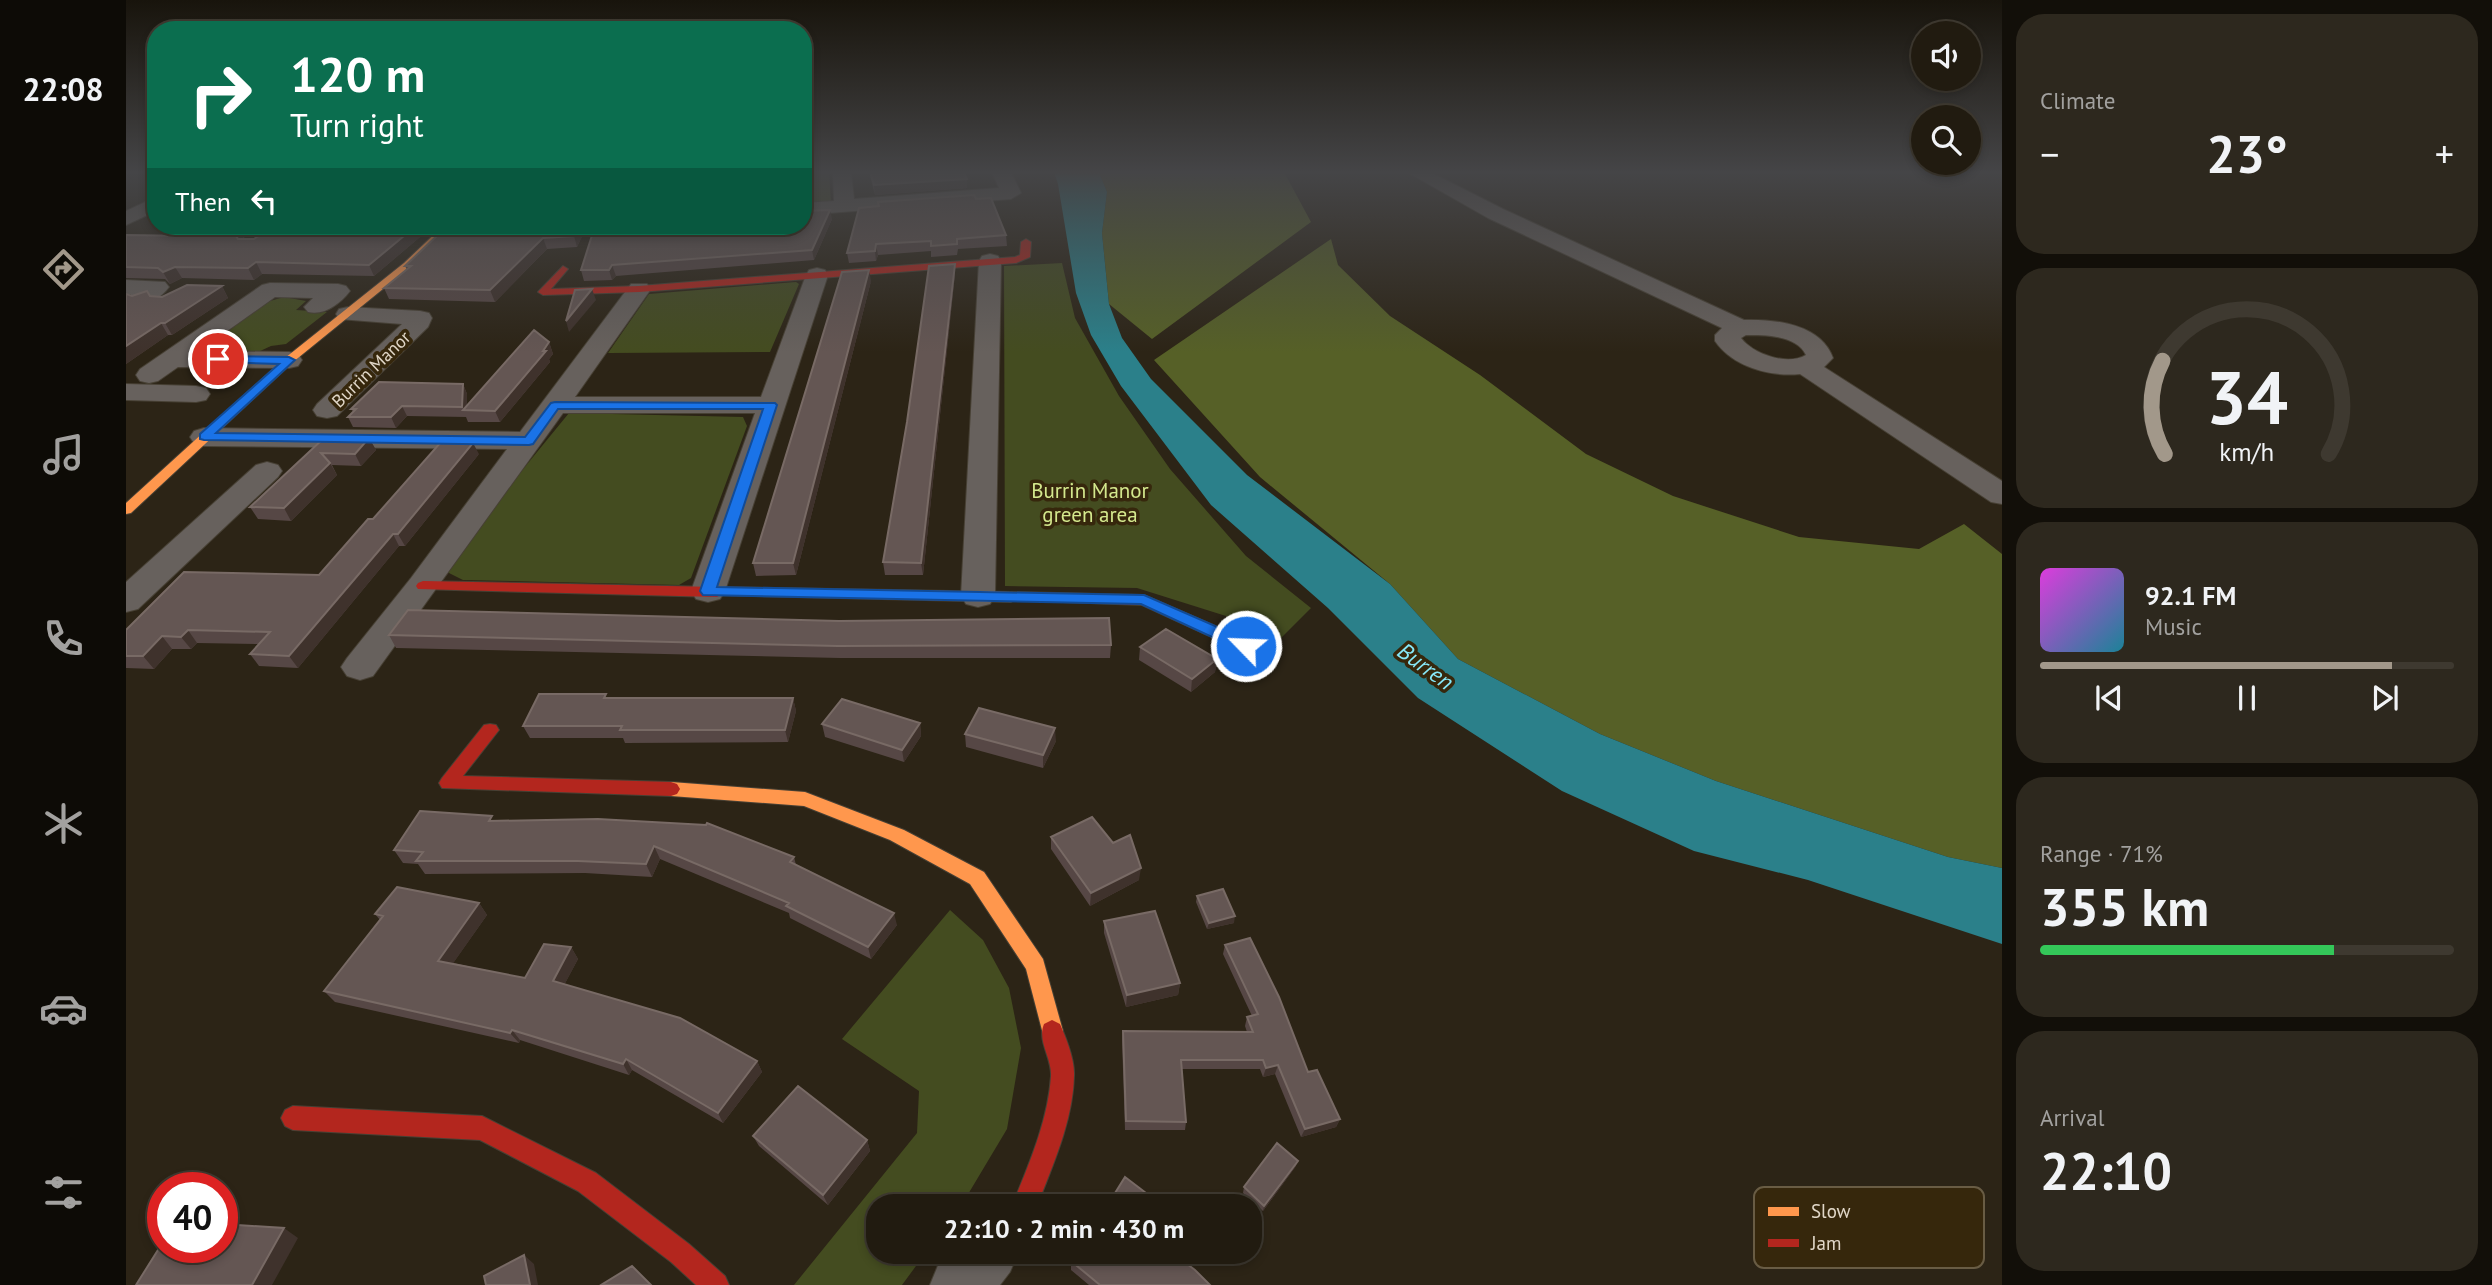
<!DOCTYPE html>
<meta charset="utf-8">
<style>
:root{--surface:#211b10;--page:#2d281e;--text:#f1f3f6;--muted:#a2a19f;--line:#3e3930;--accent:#a2988a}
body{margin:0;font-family:"PT Sans",sans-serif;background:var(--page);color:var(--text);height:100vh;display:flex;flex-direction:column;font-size:26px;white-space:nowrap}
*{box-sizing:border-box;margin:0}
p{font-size:23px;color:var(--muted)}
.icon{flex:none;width:38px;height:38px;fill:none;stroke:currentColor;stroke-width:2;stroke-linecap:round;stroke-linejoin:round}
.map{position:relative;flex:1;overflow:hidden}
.details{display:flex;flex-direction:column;gap:14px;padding:14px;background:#120f09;width:490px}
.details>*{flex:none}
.banner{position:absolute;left:21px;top:21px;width:665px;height:214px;border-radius:28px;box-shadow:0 4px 10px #0003,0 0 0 2px var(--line);background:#0b6e4f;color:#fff;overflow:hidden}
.tools{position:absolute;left:1785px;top:21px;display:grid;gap:14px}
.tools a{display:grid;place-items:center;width:70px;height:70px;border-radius:50%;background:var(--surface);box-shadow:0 4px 10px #0003,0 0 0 2px var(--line);font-size:35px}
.speed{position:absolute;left:21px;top:1172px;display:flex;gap:14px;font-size:35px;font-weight:700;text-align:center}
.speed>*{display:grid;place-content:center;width:91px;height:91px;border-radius:50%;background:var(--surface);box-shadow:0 4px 10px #0003,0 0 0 2px var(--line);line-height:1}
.speed .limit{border:10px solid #d22;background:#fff;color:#111}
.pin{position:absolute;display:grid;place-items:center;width:60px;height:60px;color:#fff;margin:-30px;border:4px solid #fff;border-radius:50%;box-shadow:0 2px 7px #0007}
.me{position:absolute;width:77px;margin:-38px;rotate:294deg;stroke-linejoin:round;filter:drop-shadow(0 0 5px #0008)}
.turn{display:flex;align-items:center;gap:24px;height:147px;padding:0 28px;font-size:32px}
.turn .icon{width:91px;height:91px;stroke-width:2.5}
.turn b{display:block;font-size:49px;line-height:60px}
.then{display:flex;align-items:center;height:66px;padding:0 28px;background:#0003;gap:14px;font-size:26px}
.big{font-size:52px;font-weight:700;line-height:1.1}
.details .tile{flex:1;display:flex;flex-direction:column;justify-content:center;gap:10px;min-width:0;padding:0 24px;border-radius:28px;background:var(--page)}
.details .dial{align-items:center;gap:0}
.dial svg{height:182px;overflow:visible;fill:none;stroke:var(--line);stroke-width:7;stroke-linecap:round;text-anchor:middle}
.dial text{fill:var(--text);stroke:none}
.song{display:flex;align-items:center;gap:21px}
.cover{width:84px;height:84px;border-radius:10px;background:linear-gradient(135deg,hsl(300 70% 55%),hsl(190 70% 35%))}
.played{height:7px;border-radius:4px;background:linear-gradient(90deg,var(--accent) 85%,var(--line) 85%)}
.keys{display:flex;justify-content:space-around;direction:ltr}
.heat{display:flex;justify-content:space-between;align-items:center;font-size:38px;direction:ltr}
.charge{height:10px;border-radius:5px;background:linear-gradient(90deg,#34c759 71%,var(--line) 0)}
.trip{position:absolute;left:740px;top:1194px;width:396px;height:70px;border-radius:28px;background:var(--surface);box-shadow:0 4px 10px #0003,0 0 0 2px var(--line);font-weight:700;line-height:70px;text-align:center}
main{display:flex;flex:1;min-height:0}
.dock{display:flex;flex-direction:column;width:126px;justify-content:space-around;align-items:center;background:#0d0b06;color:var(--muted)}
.dock .icon{width:49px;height:49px}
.dock .current{color:var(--accent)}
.dock b{font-size:32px;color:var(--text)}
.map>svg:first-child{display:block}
</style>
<main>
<nav class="dock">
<b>22:08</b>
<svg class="icon current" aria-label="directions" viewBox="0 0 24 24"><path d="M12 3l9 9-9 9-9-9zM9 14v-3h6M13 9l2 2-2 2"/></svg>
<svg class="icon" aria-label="music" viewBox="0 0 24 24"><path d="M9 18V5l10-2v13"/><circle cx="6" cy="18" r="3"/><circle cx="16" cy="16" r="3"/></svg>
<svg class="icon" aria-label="phone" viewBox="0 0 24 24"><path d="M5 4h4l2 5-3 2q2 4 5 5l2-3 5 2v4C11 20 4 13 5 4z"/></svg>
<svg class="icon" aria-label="climate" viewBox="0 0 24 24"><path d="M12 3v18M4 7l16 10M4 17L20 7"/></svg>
<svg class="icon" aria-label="car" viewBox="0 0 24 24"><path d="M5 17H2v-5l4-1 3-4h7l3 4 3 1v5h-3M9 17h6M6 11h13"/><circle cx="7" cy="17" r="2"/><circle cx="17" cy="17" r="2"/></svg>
<svg class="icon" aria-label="filters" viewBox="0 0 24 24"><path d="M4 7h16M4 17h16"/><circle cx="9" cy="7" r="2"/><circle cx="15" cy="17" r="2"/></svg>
</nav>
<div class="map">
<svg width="1876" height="1285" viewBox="0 0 1876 1285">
<rect width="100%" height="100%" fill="#2c2416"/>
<!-- green -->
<path fill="#444c20" d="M677 172H703L705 202 677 205Z
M936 263 949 318 993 396 1044 469 1120 556 1185 608 1152 641 1119 622 1011 588 879 586 878 266Z
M670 282 673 284 644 352 482 353 523 294Z
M158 297 180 301 170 310 201 312 160 344 145 346 132 352 80 350V345L137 303Z
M443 413 617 417 621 426 565 578 553 585 337 580 323 573 320 563Z
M824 910 857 940 883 988 895 1048 881 1129 835 1206H752V1251H801L776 1285H668L791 1133 793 1091 716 1039Z"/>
<!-- forest -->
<path fill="#566027" d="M973 172H1158L1185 222 1026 339 983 304 976 233 981 192Z
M1205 239 1212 265 1264 316 1354 375 1460 454 1547 496 1673 537 1793 549 1838 524 1876 554V868L1822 857 1590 781 1474 734 1332 659 1264 584 1134 477 1028 360Z"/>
<!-- water -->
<path fill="#2b808a" d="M928 172H973L981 192 976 233 983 304 996 338 1025 379 1121 475 1264 584 1332 659 1474 734 1590 781 1822 857 1876 868V944L1682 880 1568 851 1436 791 1292 698 1202 608 1085 505 995 386 965 335 950 293 932 184Z"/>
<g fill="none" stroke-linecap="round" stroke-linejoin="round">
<!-- street casing -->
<g stroke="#474034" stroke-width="2">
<path id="street" d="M707 172H725L728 199 873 188 866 172H885L895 193 885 199 677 215V203L708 201Z
M1281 172H1304L1377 209 1618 320C1649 319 1695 324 1707 358L1698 367 1876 481V504L1865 502 1674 374C1644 377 1607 367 1589 341V335L1596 328 1362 218ZM1620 335C1639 335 1671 335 1680 355 1661 366 1627 354 1615 338Z
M30 197V211L0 225V211Z
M864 254 872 256 875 261 869 596 864 604 852 607 840 604 835 596 853 261 856 256Z
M691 268 699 270 702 275 599 591 594 599 582 602 570 599 565 591 629 413H437L247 676 234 680 221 676 215 667 221 658 285 578 381 449 78 446 68 443 64 437 68 431 78 428 394 432 505 284H521L525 289 449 397H635L680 275 683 270Z
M0 280 39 282 43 287C34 299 20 307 6 303L2 298 5 294H0Z
M144 283 212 284 220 286 224 291C214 304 198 316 182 312L178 307 187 298 149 297 73 351 163 352 172 354 176 360 172 366 163 368 52 367 32 381 23 383 14 381 10 375 14 369 136 285Z
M222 307 294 311 303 313 306 318 302 327 211 416 201 418 191 416 187 410 191 404 276 324 213 319 210 314 213 309Z
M0 384 70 386 80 388 84 394 80 400 70 402 0 400Z
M141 462 152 465 156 471 152 477 12 609 0 612V582L130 465Z
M824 1251H893L884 1272 874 1285H804L813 1263Z"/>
</g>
<!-- slow casing -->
<g stroke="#474034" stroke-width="2">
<path id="slow" d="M317 226H326L284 267 167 362 5 513 0 514V503L159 358 278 263Z
M591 587 885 592 893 597 885 602 586 595 584 592 586 589Z
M545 782 679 792 778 830 858 872 917 959 937 1031 934 1038 926 1042 918 1038 900 969 844 884 764 840 678 806 545 796 539 794 536 789 539 784Z"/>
</g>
<!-- jam casing -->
<g stroke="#474034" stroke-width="2">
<path id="jam" d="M900 239 905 242 904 257 890 263 513 292 417 295 412 292 437 266 442 269 425 289 513 286 889 257 894 255 895 242Z
M297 581 591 587 598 592 591 597 292 589 290 586 292 583Z
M885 592 1018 595 1126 642 1128 646 1126 650H1114L1016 605 880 600 877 597Z
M364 724 370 725 373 730 337 776 545 782 551 784 554 789 551 794 545 796 316 788 313 783 316 778 358 725Z
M926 1020 934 1024C940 1038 949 1060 948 1076 947 1120 927 1165 911 1206H886C903 1164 922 1121 925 1076 926 1058 911 1041 918 1024Z
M167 1106 356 1116 470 1173 563 1244 599 1276 603 1285H570L545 1262 452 1191 354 1140 167 1130 159 1126 155 1118 159 1110Z"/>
</g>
<!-- street -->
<use href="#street" fill="#67615d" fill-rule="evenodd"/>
<!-- slow -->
<use href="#slow" fill="#ff974d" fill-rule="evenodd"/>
<!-- jam -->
<use href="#jam" fill="#b3261e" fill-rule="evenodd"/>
</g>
<!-- wall -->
<path fill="#564745" d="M743 172H838L841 188 749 195Z
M850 199 880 235 881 246 832 249 831 255 805 257V251L752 255 750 261 723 263 721 253Z
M706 219 688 260 490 276 486 280 458 281 455 270Z
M82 226H135L116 239H128L146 226H307L248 276 136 274 128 280 56 278 44 284 39 279 0 278V235L65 236Z
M411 226H461L451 247 421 249 369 302 263 299 258 288 281 270 279 266Z
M829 264V274L797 575H759L757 562Z
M745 281 670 575 630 576 627 563Z
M96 286 102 298 46 335H42L0 364V294L6 296 36 297Z
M423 342 427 354 423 359 424 362 374 422H342L340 417 281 416 270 428 227 427 222 417 227 412 225 409 337 384 341 394V406Z
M198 438H243L250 450 235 466 206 465 211 475 165 521 132 519 124 507Z
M353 454 279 546H273L172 668 133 666 124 654 133 644 71 643 65 649H46L28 669 0 668V630L193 575 247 519Z
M263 635 985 645 984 658H714L270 648Z
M1014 647 1091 659 1089 672 1065 692 1013 660Z
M667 698 670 711 662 742 499 743 497 738H404L397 726Z
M794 723 795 736 778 762 699 737 696 724Z
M839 734 930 741 917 768 840 747Z
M369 820 668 857 670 865 771 925 745 959 664 918 663 913 534 859 526 877 459 873 299 874 292 864 277 863 268 850Z
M925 837 987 843 1013 880 964 906 925 849Z
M1071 896 1108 923 1081 929 1070 902Z
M353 903 361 915 327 963 399 978 445 947 452 959 438 985 631 1061 636 1072 597 1123 506 1070 503 1075 394 1040 393 1043 209 1002 198 991 254 920 249 914Z
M978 921 1054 983 1052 995 1000 1007 978 933Z
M1099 945 1214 1119 1210 1127 1175 1137 1149 1074 1137 1077 1134 1069H1056L1060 1122 1059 1130H999L996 1040 997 1031 1121 1032 1119 1026 1121 1017 1126 1016 1097 954Z
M627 1136 741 1140 744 1151 702 1205 633 1146Z
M1170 1166 1137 1211 1117 1193 1118 1187Z
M945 1261 1084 1285H963L945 1270Z"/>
<!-- shaded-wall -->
<path fill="#3f322c" d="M841 179V188L749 195 748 185Z
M704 210 706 219 688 260 686 250Z
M114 226H135L112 241 107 231Z
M290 226H307L248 276 243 265Z
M453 226H461L451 247 448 236Z
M417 238 421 249 369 302 364 290Z
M750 244 752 255 750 261 749 251Z
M130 262 136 274 128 280 122 268Z
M829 264V274L797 575 795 563Z
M486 265 490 276 486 280 483 270Z
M49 267 56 278 44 284 37 272Z
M743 270 745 281 670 575 667 563Z
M96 286 102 298 46 335 39 323Z
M466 289 470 300 443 332 440 321Z
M35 323 42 335 0 364V346Z
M423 342 427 354 423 359 424 362 374 422 369 411Z
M337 384 341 394V410H338L336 407Z
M276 406 281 416 270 428 265 417Z
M243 438 250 450 235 466 229 454Z
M347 443 353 454 279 546 272 534Z
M204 463 211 475 165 521 158 508Z
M267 534 273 546 172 668 163 656Z
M62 630 71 643 65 649 55 637Z
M36 636 46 649 28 669 17 656Z
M1091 659 1089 672 1065 692 1066 679Z
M667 698 670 711 662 742 659 730Z
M794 723 795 736 778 762 776 750Z
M929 728 930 741 917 768V755Z
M528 846 534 859 526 877 520 864Z
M1015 868 1013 880 964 906 965 893Z
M353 903 361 915 321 972 312 961Z
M768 913 771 925 745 959 742 947Z
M1109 916 1108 923 1081 929 1083 923Z
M445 947 452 959 434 993 427 981Z
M1054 983 1052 995 1000 1007 1001 995Z
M386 1030 394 1040 393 1043 384 1033Z
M500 1059 506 1070 503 1075 497 1064Z
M631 1061 636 1072 597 1123 592 1113Z
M1152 1065 1149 1074 1137 1077 1140 1068Z
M1214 1119 1210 1127 1175 1137 1179 1129Z
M741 1140 744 1151 702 1205 697 1195Z
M1172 1161 1170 1166 1137 1211 1138 1206Z
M158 1228 172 1238 146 1285H126Z
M398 1255 408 1264 412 1285H404Z"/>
<!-- building -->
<path fill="#645653" stroke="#786a65" stroke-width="2" d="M744 172H838L841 179 748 185Z
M848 195 850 199 865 198 880 235 831 239V244L805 246V241L750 244 749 251 721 253 733 208 753 206 752 202Z
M704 210 686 250 486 265 483 270H455L469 226H677V211Z
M82 226H114L107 231 112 239H128L146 226H290L243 265 130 262 122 268 49 267 37 272 32 268 0 267V235L65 236Z
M412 226H453L448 236 417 238 364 290 258 288 285 266H279L315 232Z
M829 264 795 563 757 562 781 422 803 266Z
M743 270 667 563H627L716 272Z
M61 285 96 286 39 323H35L0 346V294L6 296 21 291 24 296 36 297Z
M466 289 440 321 449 290Z
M408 330 423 342 417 351H420L369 411 337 410Z
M253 382 337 384 336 407 276 406 265 417H222L230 409H225Z
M198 438H243L229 454 195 453 204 463 158 508 124 507Z
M315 442 347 443 272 534H267L163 656 124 654 144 632 62 630 55 637 36 636 17 656H0V630L58 572 193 575 242 519H247Z
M282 610 713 621 983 618 985 645 712 646 263 635Z
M1040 629 1091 659 1066 679 1014 647Z
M413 694H480L478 698H667L659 730H494L496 726H397Z
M716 699 794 723 776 750 696 724Z
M853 708 929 728 917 755 839 734Z
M294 811 366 816 363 821 472 819 580 825 581 823 668 857 664 862 768 913 742 947 660 906 663 903 528 846 520 864 452 861H290L297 852 268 850Z
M966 817 987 843 1004 835 1015 868 965 893 925 837Z
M271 887 353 903 312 961 399 978 418 944 445 947 427 981 554 1018 631 1061 592 1113 500 1059 497 1064 386 1030 384 1033 198 991 257 916 249 914Z
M1097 889 1109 916 1083 923 1071 896Z
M1029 911 1054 983 1001 995 978 921Z
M1124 938 1153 997 1182 1072 1191 1070 1214 1119 1179 1129 1152 1065 1140 1068 1137 1060H1055L1060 1122 1000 1121 997 1031 1127 1032 1121 1017 1132 1014 1099 945Z
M672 1086 741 1140 697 1195 627 1136Z
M1151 1143 1172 1161 1138 1206 1118 1187Z
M999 1177 1037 1206H981Z
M96 1224 158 1228 126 1285H10L37 1242V1248H96Z
M951 1251H1044L1069 1270 1084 1285H974L945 1261Z
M398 1255 404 1285H360L358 1276Z
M506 1266 525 1285H475Z"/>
<!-- sky -->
<linearGradient id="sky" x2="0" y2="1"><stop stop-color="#18140c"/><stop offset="0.49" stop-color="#454547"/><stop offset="1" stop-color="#454547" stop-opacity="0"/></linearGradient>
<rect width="1876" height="352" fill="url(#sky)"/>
<!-- route -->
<path fill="#1a73e8" stroke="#114b97" stroke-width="2" d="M92 356 163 357 169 360 90 433 399 437 425 403 429 402 649 403 651 405 591 587 1018 595 1126 642 1128 646 1120 651 1114 650 1015 604 577 595 574 591 637 409H432L407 444 403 445 78 440 74 439V434L153 364 88 362V357Z"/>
<g text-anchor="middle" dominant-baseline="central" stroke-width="7" stroke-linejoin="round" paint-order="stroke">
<!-- far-street labels -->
<g font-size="18" fill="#e1d7c8" stroke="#36270c">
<text transform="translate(245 369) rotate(-44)">Burrin Manor</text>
</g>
<!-- park labels -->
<g font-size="21" fill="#d4e88d" stroke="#36270c">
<text x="964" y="490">Burrin Manor<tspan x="964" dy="24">green area</tspan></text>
</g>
<!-- water labels -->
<g font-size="23" font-style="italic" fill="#87e8f8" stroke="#36270c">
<text transform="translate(1300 666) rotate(36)">Burren</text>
</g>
</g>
<!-- legend -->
<rect x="1628" y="1187" width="230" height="81" rx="10" fill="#36270c" stroke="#695c44" stroke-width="2"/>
<rect x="1642" y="1207" width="31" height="9" fill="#ff974d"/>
<rect x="1642" y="1239" width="31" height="8" fill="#b3261e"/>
<g font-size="19" fill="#e1d7c8">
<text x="1685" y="1218">Slow</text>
<text x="1685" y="1250">Jam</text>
</g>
</svg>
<div class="tools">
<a><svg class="icon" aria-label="sound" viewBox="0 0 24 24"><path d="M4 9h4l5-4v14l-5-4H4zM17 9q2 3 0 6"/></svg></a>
<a><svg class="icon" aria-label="search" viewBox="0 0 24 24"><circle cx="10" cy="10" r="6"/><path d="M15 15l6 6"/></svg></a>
</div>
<div class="speed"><div class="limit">40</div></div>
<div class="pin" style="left:92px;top:359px;background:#d93025"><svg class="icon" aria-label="arrive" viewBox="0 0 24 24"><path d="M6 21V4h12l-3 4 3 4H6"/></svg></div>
<svg class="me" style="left:1120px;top:646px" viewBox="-20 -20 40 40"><circle r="17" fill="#1a73e8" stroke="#fff" stroke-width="3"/><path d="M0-11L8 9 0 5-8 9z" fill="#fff"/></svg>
<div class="trip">22:10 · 2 min · 430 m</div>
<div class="banner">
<div class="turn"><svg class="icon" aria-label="right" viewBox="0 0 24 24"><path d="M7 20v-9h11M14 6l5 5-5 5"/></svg><div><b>120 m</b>Turn right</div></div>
<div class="then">Then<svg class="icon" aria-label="left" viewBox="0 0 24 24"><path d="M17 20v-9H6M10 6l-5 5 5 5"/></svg></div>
</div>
</div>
<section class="details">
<div class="tile"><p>Climate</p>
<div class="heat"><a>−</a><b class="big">23°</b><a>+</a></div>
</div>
<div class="tile dial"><svg viewBox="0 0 100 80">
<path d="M14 69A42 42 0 1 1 86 69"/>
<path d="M14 69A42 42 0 0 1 13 28" stroke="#a2988a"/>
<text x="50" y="56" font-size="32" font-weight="700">34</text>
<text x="50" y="72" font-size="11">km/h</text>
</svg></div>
<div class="tile">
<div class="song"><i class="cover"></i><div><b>92.1 FM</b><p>Music</p></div></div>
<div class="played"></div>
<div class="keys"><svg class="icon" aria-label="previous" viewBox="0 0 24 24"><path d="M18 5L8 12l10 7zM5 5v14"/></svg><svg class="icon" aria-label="pause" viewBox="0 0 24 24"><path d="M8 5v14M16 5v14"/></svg><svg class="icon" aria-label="next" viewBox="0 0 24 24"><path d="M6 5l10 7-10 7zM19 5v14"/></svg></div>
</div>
<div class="tile"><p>Range · 71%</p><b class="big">355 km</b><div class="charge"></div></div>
<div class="tile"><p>Arrival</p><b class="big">22:10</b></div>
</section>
</main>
